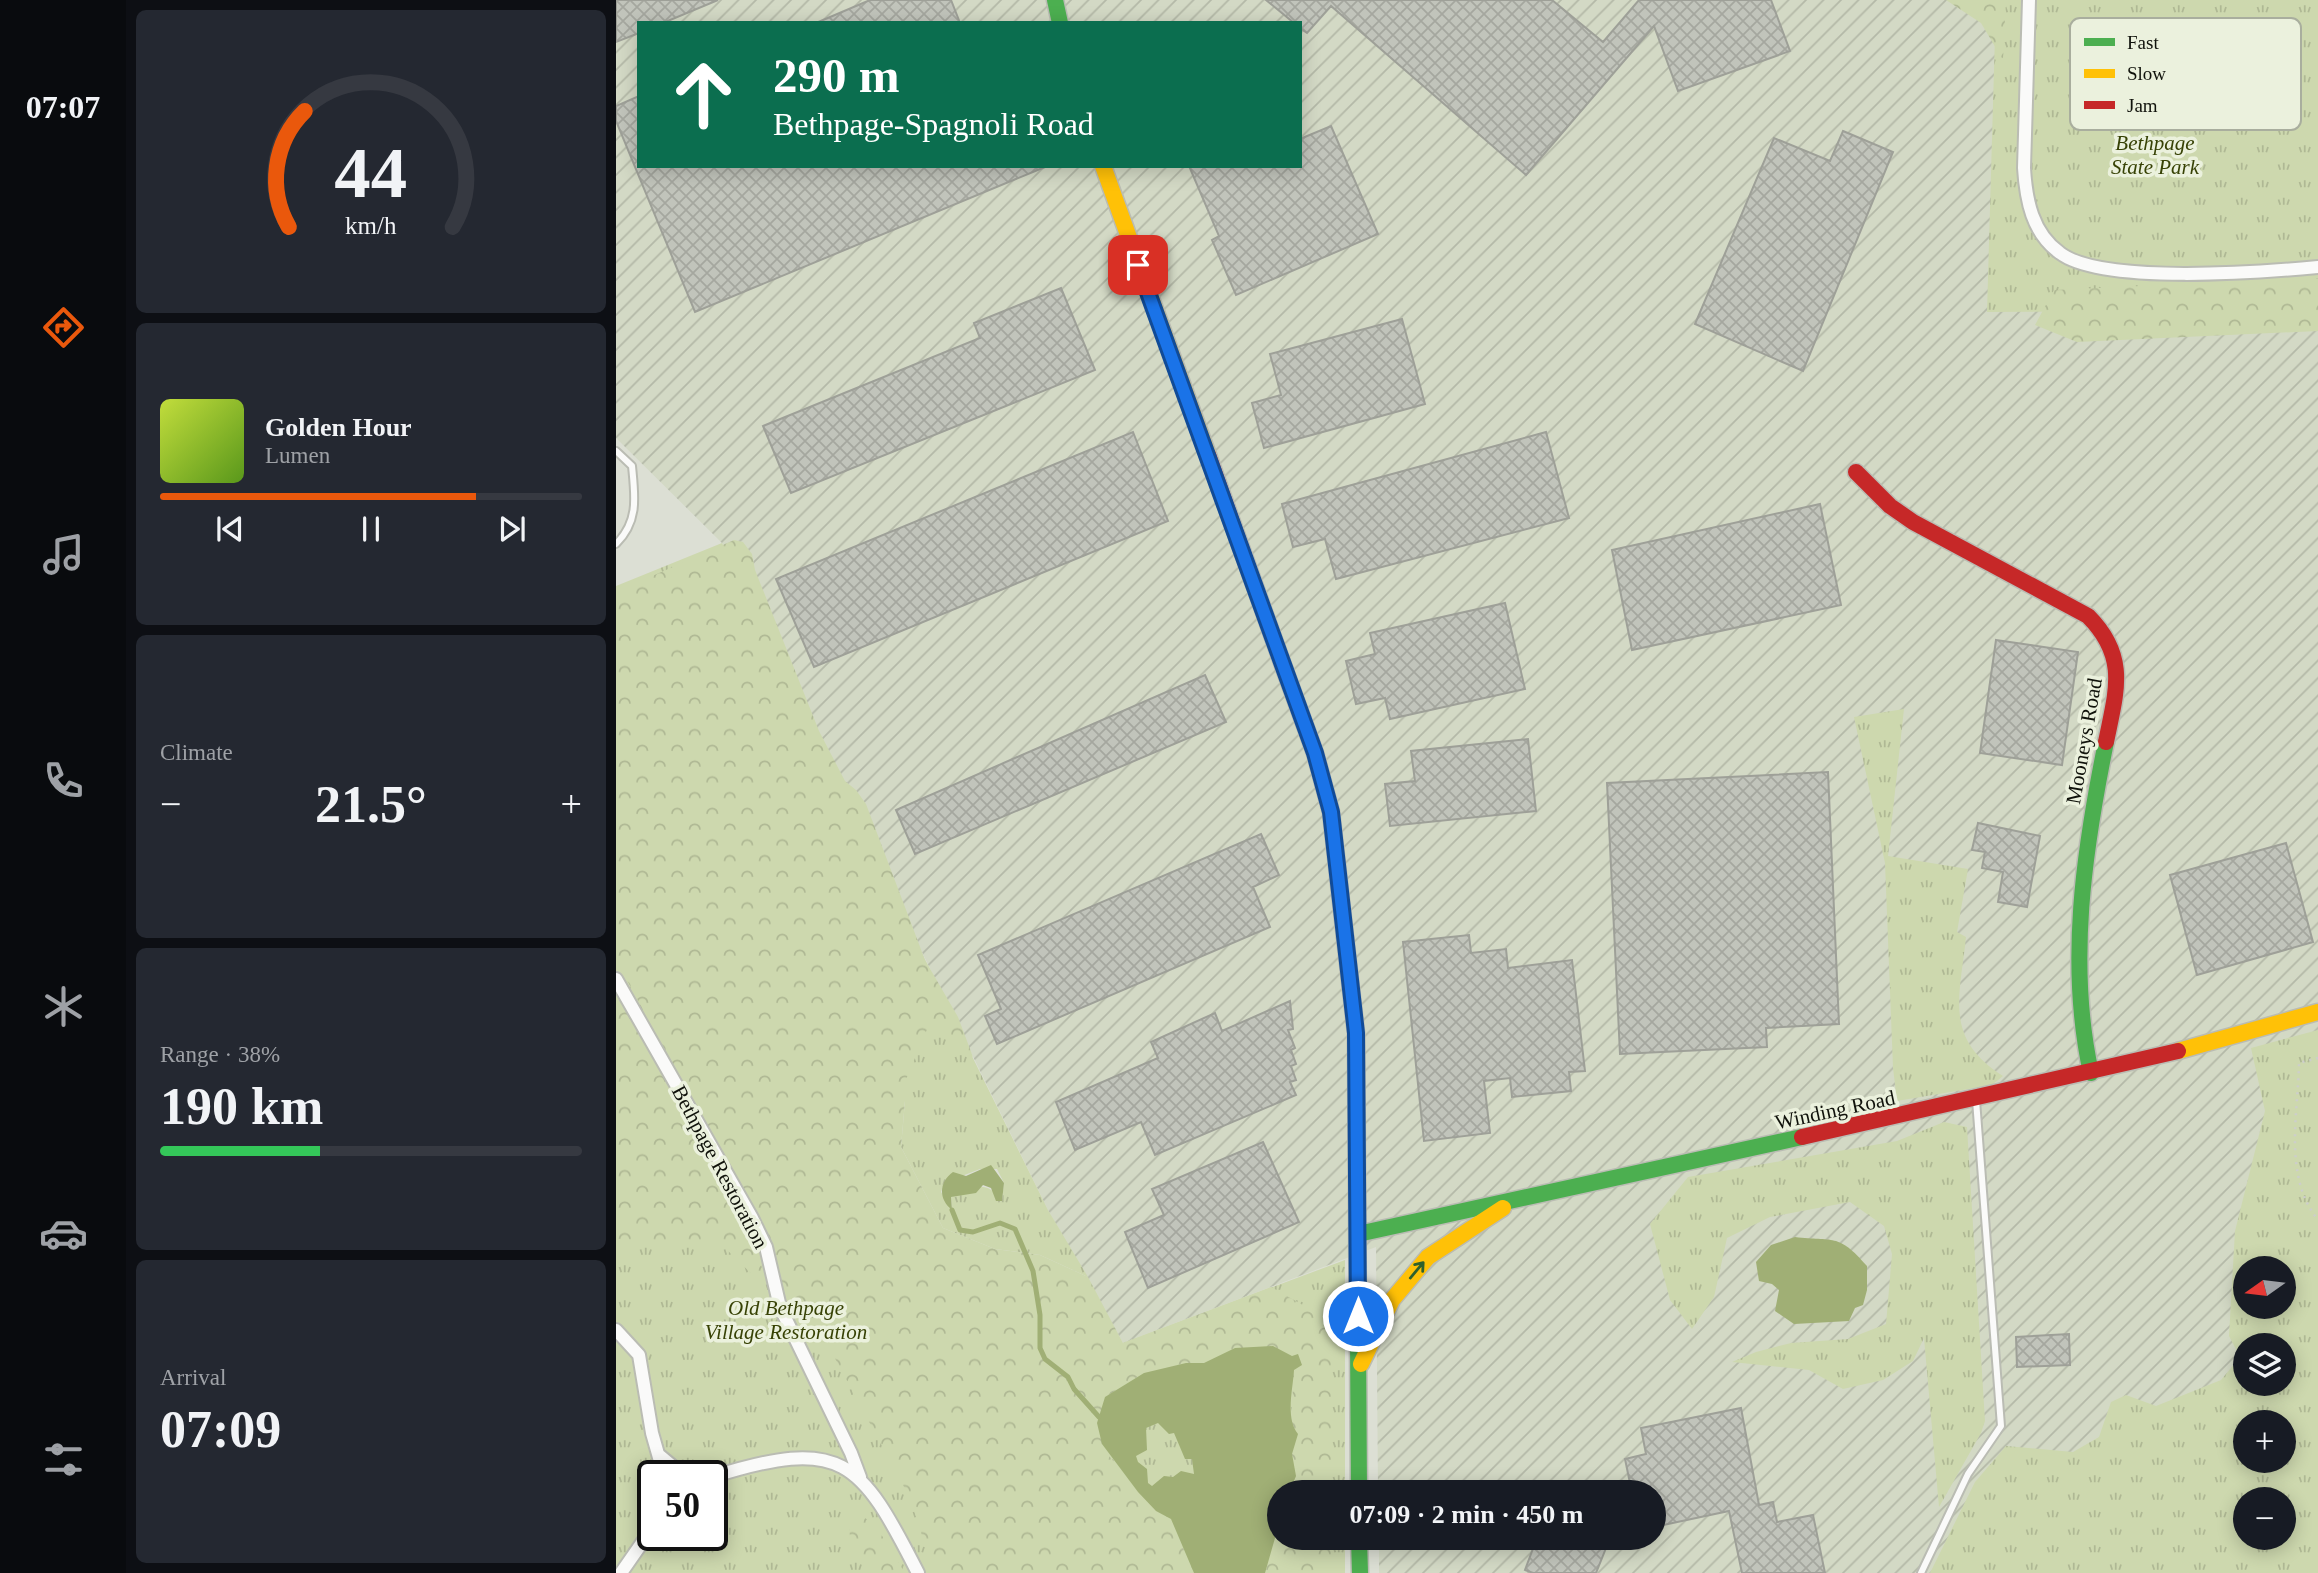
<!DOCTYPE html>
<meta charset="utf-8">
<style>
:root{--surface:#171b24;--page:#242831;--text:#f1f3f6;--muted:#9ea1a6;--line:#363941;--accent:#ea580c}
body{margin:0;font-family:"Times New Roman",serif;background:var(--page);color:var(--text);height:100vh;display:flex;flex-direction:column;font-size:26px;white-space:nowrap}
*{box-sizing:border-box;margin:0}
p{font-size:23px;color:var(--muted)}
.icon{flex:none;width:38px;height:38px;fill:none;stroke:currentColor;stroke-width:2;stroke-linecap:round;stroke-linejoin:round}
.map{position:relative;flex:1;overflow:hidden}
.drawer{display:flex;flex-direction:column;gap:10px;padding:10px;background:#0d0f14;width:490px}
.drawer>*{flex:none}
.guide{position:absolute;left:21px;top:21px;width:665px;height:147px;border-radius:0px;box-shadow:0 4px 18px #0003;background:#0b6e4f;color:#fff;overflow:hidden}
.needle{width:46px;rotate:256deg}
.controls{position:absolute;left:1617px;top:1256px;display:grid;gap:14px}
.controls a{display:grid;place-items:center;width:63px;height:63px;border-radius:50%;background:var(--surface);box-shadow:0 4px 18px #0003;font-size:35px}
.speed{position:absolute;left:21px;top:1460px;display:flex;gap:14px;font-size:35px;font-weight:700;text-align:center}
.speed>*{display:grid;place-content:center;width:91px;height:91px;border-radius:50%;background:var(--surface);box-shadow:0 4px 18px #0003;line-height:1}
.speed .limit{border:4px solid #111;border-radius:10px;background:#fff;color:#111}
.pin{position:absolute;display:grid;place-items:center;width:60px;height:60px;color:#fff;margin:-30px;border-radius:14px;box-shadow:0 4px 10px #0006}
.me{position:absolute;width:77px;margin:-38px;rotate:0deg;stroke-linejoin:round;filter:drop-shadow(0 0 5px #0008)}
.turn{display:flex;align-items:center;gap:24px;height:147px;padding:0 21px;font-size:32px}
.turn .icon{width:91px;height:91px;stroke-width:2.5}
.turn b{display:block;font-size:49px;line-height:60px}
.big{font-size:52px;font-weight:800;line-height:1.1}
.drawer .widget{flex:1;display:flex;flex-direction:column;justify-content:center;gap:10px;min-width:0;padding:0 24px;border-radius:10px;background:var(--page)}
.drawer .dial{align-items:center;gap:0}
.dial svg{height:182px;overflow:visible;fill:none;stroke:var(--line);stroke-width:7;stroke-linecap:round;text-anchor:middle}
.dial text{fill:var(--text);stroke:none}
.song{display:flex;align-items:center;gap:21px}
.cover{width:84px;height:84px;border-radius:10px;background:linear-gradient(135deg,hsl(70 70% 55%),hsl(90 70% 35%))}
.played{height:7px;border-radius:4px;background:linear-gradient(90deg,var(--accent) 75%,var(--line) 75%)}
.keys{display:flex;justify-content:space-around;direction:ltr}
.heat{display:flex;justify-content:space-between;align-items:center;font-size:38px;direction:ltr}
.charge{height:10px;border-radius:5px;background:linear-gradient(90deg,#34c759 38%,var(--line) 0)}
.trip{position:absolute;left:651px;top:1480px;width:399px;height:70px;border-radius:35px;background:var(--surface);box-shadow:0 4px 18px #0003;font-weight:800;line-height:70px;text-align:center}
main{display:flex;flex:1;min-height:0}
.tabs{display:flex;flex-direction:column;width:126px;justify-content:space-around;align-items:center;background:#090b0e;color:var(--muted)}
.tabs .icon{width:49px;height:49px}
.tabs .selected{color:var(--accent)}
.tabs b{font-size:32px;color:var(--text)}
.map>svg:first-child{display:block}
</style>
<main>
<nav class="tabs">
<b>07:07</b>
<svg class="icon selected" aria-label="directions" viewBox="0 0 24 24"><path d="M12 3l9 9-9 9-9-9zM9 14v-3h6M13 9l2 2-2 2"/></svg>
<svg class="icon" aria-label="music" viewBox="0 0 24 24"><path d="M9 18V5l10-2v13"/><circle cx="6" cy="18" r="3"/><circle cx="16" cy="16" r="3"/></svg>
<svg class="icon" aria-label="phone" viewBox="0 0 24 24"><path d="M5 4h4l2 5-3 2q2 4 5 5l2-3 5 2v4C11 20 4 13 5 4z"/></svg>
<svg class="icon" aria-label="climate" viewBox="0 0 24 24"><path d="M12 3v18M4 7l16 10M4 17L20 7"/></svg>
<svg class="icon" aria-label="car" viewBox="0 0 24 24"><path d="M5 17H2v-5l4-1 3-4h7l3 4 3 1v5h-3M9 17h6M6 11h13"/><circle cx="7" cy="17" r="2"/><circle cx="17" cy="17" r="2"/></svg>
<svg class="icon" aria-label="filters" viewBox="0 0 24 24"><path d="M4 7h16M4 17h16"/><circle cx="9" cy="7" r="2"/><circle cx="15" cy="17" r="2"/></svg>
</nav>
<section class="drawer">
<div class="widget dial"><svg viewBox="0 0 100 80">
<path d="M14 69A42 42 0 1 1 86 69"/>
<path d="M14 69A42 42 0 0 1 21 18" stroke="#ea580c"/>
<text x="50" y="56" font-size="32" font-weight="700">44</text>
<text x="50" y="72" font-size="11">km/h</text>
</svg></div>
<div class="widget">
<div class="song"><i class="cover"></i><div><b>Golden Hour</b><p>Lumen</p></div></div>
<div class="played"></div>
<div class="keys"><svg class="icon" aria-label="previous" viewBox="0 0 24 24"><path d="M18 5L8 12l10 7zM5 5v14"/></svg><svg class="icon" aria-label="pause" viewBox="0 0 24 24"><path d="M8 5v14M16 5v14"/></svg><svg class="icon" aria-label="next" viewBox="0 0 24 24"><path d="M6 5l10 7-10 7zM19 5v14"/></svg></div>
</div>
<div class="widget"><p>Climate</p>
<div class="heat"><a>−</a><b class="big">21.5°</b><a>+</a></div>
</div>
<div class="widget"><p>Range · 38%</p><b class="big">190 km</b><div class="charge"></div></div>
<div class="widget"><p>Arrival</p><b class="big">07:09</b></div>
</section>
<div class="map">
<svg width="1702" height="1573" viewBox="0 0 1702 1573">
<defs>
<pattern id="industrial-furrows" width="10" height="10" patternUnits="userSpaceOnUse" patternTransform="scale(1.75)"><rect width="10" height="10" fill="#d3d9c5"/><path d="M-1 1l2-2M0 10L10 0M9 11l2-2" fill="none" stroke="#b4b9a8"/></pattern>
<pattern id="grass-tufts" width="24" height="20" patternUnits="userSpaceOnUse" patternTransform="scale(1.75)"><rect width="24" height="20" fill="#cdd8ae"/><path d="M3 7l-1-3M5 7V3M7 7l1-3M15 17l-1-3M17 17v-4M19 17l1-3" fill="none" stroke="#afb894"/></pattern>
<pattern id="forest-crowns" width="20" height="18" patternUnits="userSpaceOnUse" patternTransform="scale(1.75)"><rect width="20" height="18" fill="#cdd8ae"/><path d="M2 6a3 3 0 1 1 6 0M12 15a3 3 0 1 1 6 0" fill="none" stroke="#afb894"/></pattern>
<pattern id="building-cross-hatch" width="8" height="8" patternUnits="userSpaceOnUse" patternTransform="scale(1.75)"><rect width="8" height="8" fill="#c1c4bb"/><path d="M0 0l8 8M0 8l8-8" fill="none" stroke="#a5a79f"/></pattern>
</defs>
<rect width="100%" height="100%" fill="#dcdfd4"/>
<!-- industrial -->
<path fill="url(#industrial-furrows)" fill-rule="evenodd" d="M0 0H1380L1702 310V1573H763V1538H1038V1493H762L760 1247 507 1343 432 1210 106 543 0 438ZM23 23H684V166H23ZM1629 1269H1668V1307H1629ZM1629 1346H1668V1384H1629ZM1629 1423H1668V1461H1629ZM1629 1500H1668V1538H1629Z"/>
<!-- grass -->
<path fill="url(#grass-tufts)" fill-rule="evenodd" d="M1380 0H1702V310L1371 312Z
M106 543 352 1048 432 1210 472 1277 424 1255 379 1249 327 1228 285 1147 289 1101 261 1119 394 1385 729 1260V1493H663V1538H729V1573H0V586ZM364 1169H381L388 1183 386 1200C367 1178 360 1188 335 1197L336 1209 325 1192 328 1183ZM37 1475H96V1535H37Z
M1288 709 1272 856 1352 869 1341 932 1350 937C1344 997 1327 1038 1387 1076L1376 1085 1281 1101 1277 1068 1269 863 1238 717Z
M1702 1030V1573H1314L1359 1482 1390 1446 1457 1452 1483 1437 1495 1402 1510 1395 1540 1406 1605 1380 1624 1357 1613 1336 1619 1231 1649 1111 1635 1048ZM1629 1269H1668V1307H1629ZM1629 1346H1668V1384H1629ZM1629 1423H1668V1461H1629ZM1629 1500H1668V1538H1629Z
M1328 1122 1351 1127 1369 1421 1365 1433 1323 1507 1308 1338 1297 1361 1267 1380 1227 1389 1193 1370 1116 1362 1140 1352 1175 1343 1232 1339 1270 1324 1276 1254 1268 1226 1234 1202 1154 1217 1111 1238 1098 1297 1076 1329 1054 1300 1034 1224 1072 1177 1281 1141Z"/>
<!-- forest -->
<path fill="url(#forest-crowns)" d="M1330 0H1390L1387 60 1365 23Z
M1702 278V331L1461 342 1419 325 1438 290Z
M118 540 127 542 136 554 139 570 203 731 229 781 240 790 250 804 309 960 342 1017 357 1057 312 1027 291 1077 285 1147 327 1228 379 1249 424 1255 472 1277 507 1343 655 1287 715 1321 716 1493H673L680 1476C671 1451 676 1382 682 1354L676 1356 619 1348 588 1363H570L528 1373 489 1397 493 1456 540 1511 555 1519 578 1573H318L294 1498 215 1351 167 1304 147 1230 0 960V592Z
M0 993C36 1055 73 1116 106 1180 124 1215 145 1248 150 1288L105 1244 0 1239Z
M245 1515 260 1526 289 1573H250L234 1540 233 1518Z
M663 1524V1538H716L717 1573H649Z"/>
<!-- water -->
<path fill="#a0af75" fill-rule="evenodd" d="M375 1165 388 1183 386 1201H380L375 1188 367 1185 360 1193 335 1197 336 1210C322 1199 323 1182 337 1172L350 1176Z
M1179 1237C1217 1242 1222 1232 1251 1266V1290L1247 1305 1239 1308 1233 1321 1178 1324 1159 1311 1163 1290 1156 1284 1143 1281 1140 1262 1155 1245Z
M657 1346 676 1356 682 1354 686 1365 678 1370C677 1389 669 1418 682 1434L676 1454 680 1476 673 1493H663V1524L649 1573H578L555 1519 540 1511 522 1492 486 1444 481 1423 489 1397 528 1373 570 1363H588L619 1348ZM542 1423 553 1434 558 1433 569 1459H576L578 1474 565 1471 557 1477 548 1476 536 1486 532 1483 531 1469 522 1462 520 1456 531 1450 530 1428Z"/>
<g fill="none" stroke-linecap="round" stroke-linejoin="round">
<!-- stream -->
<path stroke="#a0af75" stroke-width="5" d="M336 1210 344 1230 357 1232 384 1223 399 1229 417 1271 424 1315V1348L429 1359 452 1377 458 1389 483 1417"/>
</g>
<!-- building -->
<path fill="url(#building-cross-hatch)" stroke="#9ea098" stroke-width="2" d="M0 0H102L47 23H23V33L0 42Z
M254 0H335L344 23H200Z
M650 0H936L987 42 1023 0H1155L1174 51 1062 91 1038 26 910 175 715 6 691 33 684 28V23H678Z
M23 96V166L429 167 79 312 0 121V106Z
M715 126 762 234 620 295 596 240 603 236 573 166H684V139Z
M1227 131 1277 152 1187 371 1079 324 1158 138 1214 161Z
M445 288 479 370 175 493 147 426 364 338 358 323Z
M786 319 809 404 648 448 636 403 665 395 654 354Z
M517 432 552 521 198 667 160 579Z
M930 432 953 518 720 579 709 539 677 547 666 504Z
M1204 504 1225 605 1016 650 996 550Z
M889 603 909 689 774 719 769 698 740 704 730 661 759 654 754 633Z
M1380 640 1462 652 1446 765 1364 753Z
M589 675 610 722 299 854 280 810Z
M912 739 920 811 774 826 769 784 799 781 795 751Z
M1212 772 1223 1024 1150 1028 1151 1047 1004 1054 991 783Z
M1362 823 1424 836 1411 907 1382 902 1387 872 1366 868 1369 852 1356 850Z
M645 834 663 875 637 887 654 927 381 1044 369 1016 385 1009 362 955Z
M1670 843 1697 942 1581 975 1554 875Z
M853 935 855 953 890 949 892 968 956 960 969 1071 953 1072 955 1091 896 1097 894 1078 868 1081 874 1133 808 1141 787 942Z
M674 1001 677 1029 672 1030 679 1048 675 1050 680 1064 675 1066 680 1080 674 1082 680 1095 539 1155 525 1122 459 1150 440 1102 542 1058 535 1042 599 1013 606 1031Z
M647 1142 683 1222 532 1288 509 1232 548 1215 536 1189Z
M1453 1334 1454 1365 1401 1367 1400 1337Z
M1125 1408 1143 1505 1157 1502 1161 1522 1197 1515 1209 1573H1126L1113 1511 1038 1527V1493H1016L1009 1459 1030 1454 1025 1428Z
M921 1538H994L980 1573H917L909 1570Z"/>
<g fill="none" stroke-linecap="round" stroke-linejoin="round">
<!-- lane casing -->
<g stroke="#babcb3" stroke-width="10">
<path id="lane" d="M0 451 16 466C19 497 23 521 0 544
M1305 1573 1352 1474 1385 1426 1360 1100"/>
</g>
<!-- street casing -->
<g stroke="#babcb3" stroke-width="16">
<path id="street" d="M1413 0 1408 168C1410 200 1416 233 1444 253 1486 285 1647 272 1702 267
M0 979 136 1218 150 1247 164 1307 235 1453 244 1477
M0 1330 23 1355 36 1433 48 1475
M43 1455 67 1475
M96 1477C226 1436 244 1459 302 1573
M5 1573 37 1527"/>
</g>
<!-- fast casing -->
<g stroke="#babcb3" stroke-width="19">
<path id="fast" d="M439 0 444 23
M729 937 740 1033 743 1493
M1475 1073C1451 964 1468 850 1490 742
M742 1234 1186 1137
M743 1538 744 1573"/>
</g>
<!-- slow casing -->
<g stroke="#babcb3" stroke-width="19">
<path id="slow" d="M487 166 592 455
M668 668 699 753 715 812 729 937
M1562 1051 1702 1012
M745 1364 776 1300 812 1257 887 1208"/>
</g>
<!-- jam casing -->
<g stroke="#babcb3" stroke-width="19">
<path id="jam" d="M592 455 668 668
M1240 472 1274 506 1297 522 1472 616C1513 657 1500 692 1490 742
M1186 1137 1562 1051"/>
</g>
<!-- path -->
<path stroke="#cdcecb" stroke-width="2.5" stroke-dasharray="2 5" stroke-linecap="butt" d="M1702 1058 1683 1063C1682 1115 1667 1176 1702 1220"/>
<!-- lane -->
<use href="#lane" stroke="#fafaf9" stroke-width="6"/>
<!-- street -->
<use href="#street" stroke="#fafaf9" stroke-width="12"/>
<!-- fast -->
<use href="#fast" stroke="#4caf50" stroke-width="16"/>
<!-- slow -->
<use href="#slow" stroke="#ffc107" stroke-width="16"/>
<!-- jam -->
<use href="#jam" stroke="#c62828" stroke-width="16"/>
</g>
<!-- one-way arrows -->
<defs><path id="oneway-shaft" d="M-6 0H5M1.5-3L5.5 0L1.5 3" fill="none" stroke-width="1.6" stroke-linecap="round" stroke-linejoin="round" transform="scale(1.75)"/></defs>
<use stroke="#2e602e" href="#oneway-shaft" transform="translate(801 1270) rotate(-50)"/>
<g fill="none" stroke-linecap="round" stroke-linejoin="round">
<!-- route casing -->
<g stroke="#114b97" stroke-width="18">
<path id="route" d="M522 265 699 753 715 812 740 1033 742 1316"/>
</g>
<!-- route -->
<use href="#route" stroke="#1a73e8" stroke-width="12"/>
</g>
<g text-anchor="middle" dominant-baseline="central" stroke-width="7" stroke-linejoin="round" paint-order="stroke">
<!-- park labels -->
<g font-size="21" font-style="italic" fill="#374205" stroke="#ebf1dd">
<text x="1539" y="143">Bethpage<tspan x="1539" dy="24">State Park</tspan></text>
<text x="170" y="1308">Old Bethpage<tspan x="170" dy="24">Village Restoration</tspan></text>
</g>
<!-- street labels -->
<g font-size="21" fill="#10120b" stroke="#ebf1dd">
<text transform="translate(1468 741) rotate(-80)">Mooneys Road</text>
<text transform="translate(1219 1110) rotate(-12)">Winding Road</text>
<text transform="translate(104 1167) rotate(62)">Bethpage Restoration</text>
</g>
</g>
<!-- legend -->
<rect x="1454" y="18" width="231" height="112" rx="10" fill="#ebf1dd" stroke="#a9ae9e" stroke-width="2"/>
<rect x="1468" y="38" width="31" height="8" fill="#4caf50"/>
<rect x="1468" y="69" width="31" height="9" fill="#ffc107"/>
<rect x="1468" y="101" width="31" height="8" fill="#c62828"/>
<g font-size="19" fill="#10120b">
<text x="1511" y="49">Fast</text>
<text x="1511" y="80">Slow</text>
<text x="1511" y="112">Jam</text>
</g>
</svg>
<div class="controls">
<a><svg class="needle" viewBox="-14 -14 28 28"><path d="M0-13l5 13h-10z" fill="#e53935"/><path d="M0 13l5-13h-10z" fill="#9ea1a6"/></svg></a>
<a><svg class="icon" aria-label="layers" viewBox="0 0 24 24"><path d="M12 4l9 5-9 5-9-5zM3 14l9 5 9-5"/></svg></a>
<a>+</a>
<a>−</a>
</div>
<div class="speed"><div class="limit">50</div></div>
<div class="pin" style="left:522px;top:265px;background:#d93025"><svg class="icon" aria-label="arrive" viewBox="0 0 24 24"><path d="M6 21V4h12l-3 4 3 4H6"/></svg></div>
<svg class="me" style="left:742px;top:1316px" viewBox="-20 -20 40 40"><circle r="17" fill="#1a73e8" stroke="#fff" stroke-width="3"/><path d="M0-11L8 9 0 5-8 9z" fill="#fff"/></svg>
<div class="trip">07:09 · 2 min · 450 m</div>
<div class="guide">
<div class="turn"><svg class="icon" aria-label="ahead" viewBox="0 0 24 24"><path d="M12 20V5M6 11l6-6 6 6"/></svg><div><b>290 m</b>Bethpage-Spagnoli Road</div></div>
</div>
</div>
</main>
